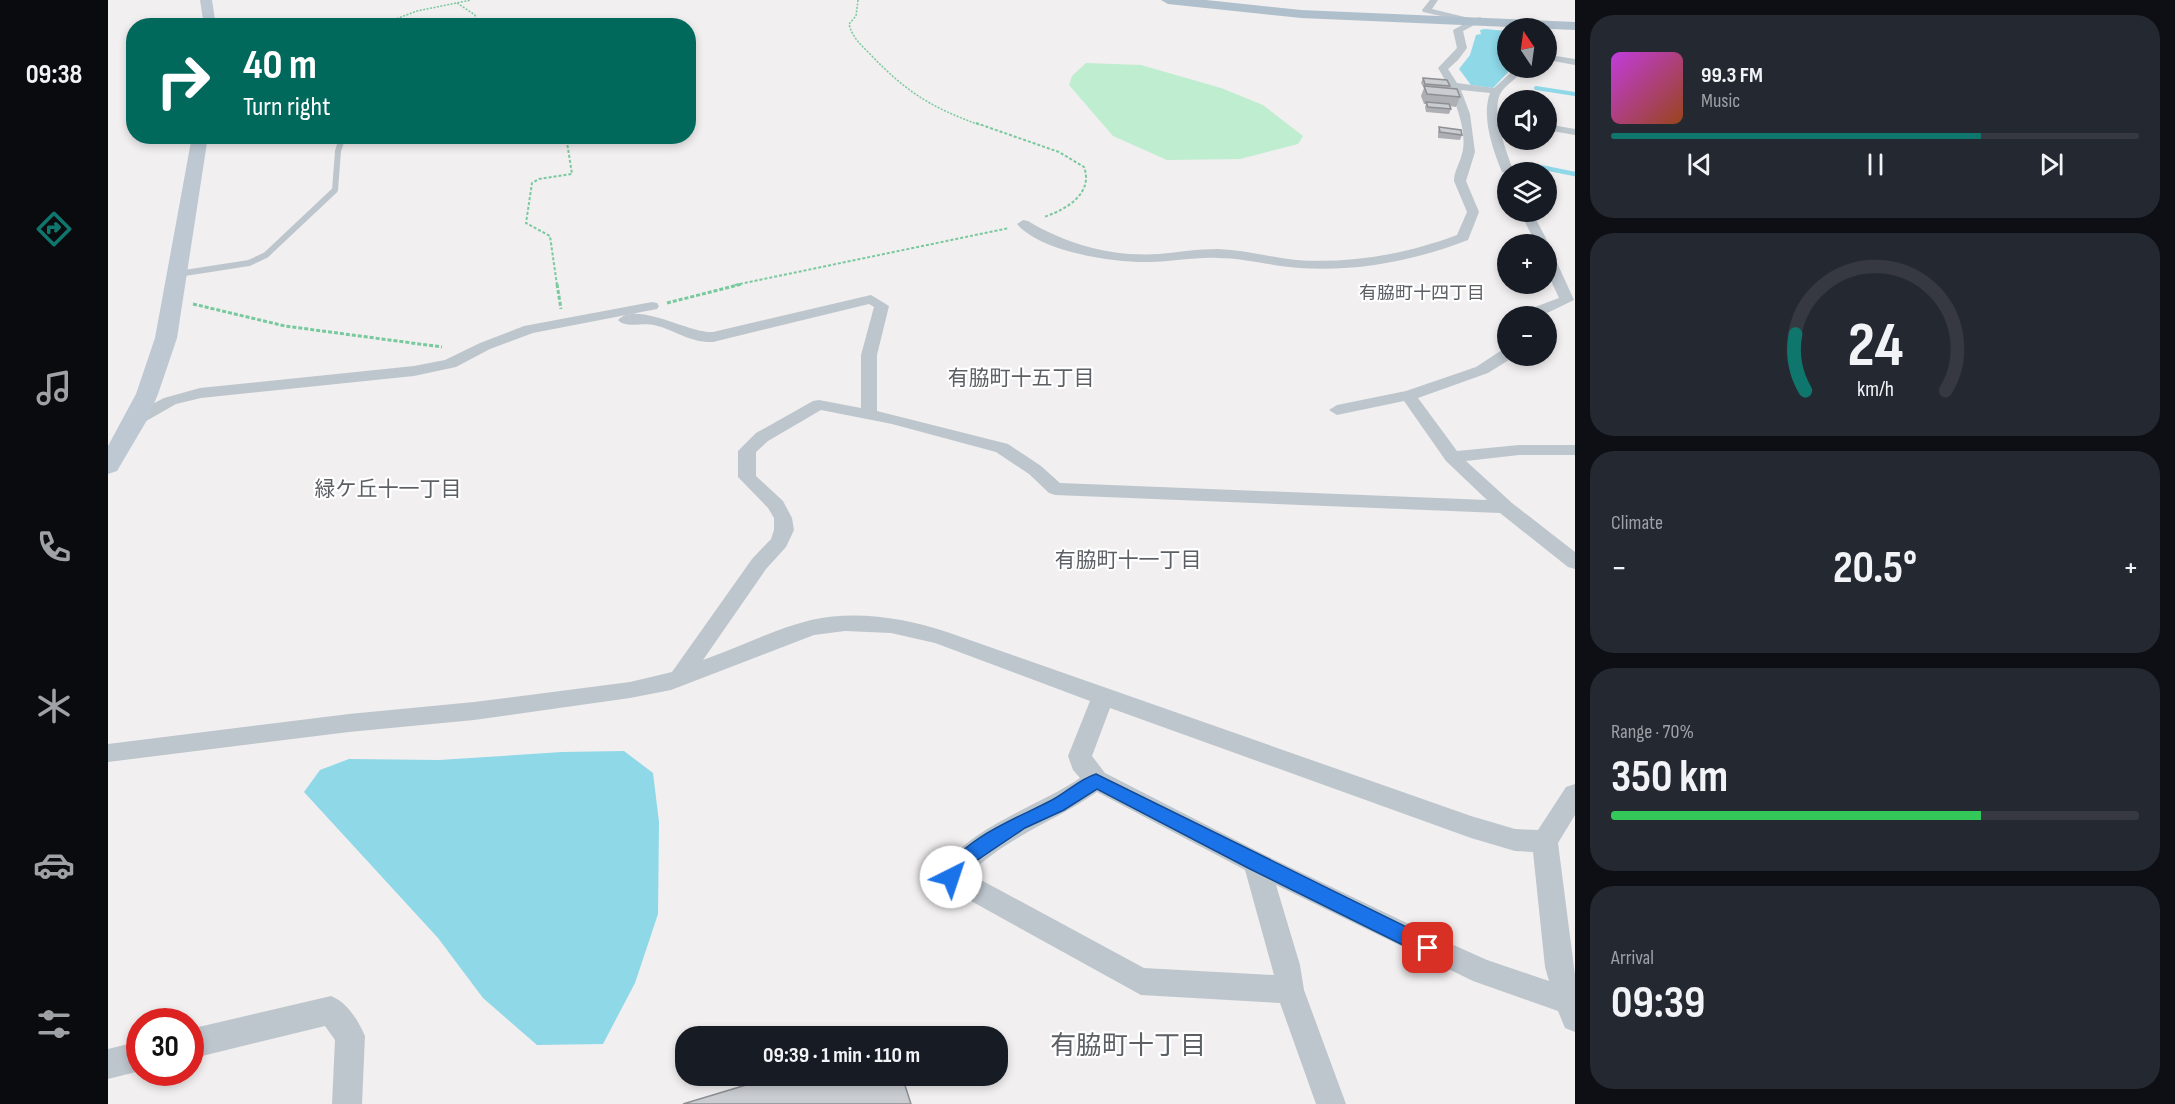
<!DOCTYPE html>
<meta charset="utf-8">
<style>
:root{--surface:#171b24;--page:#242831;--text:#f1f3f6;--muted:#9ea1a6;--line:#363941;--accent:#0f766e}
body{margin:0;font-family:"Sofia Sans Condensed","Noto Sans JP",sans-serif;background:var(--page);color:var(--text);height:100vh;display:flex;flex-direction:column;font-size:22px;white-space:nowrap}
*{box-sizing:border-box;margin:0}
p{font-size:20px;color:var(--muted)}
.icon{flex:none;width:33px;height:33px;fill:none;stroke:currentColor;stroke-width:2;stroke-linecap:round;stroke-linejoin:round}
.map{position:relative;flex:1;overflow:hidden}
.panel{display:flex;flex-direction:column;gap:15px;padding:15px;background:#0d0f14;width:600px}
.panel>*{flex:none}
.top-card{position:absolute;left:18px;top:18px;width:570px;height:126px;border-radius:24px;box-shadow:0 3px 9px #0003;background:#00695c;color:#fff;overflow:hidden}
.needle{width:39px;rotate:347deg}
.tools{position:absolute;left:1389px;top:18px;display:grid;gap:12px}
.tools a{display:grid;place-items:center;width:60px;height:60px;border-radius:50%;background:var(--surface);box-shadow:0 3px 9px #0003;font-size:30px}
.speed{position:absolute;left:18px;top:1008px;display:flex;gap:12px;font-size:30px;font-weight:700;text-align:center}
.speed>*{display:grid;place-content:center;width:78px;height:78px;border-radius:50%;background:var(--surface);box-shadow:0 3px 9px #0003;line-height:1}
.speed .limit{border:9px solid #d22;background:#fff;color:#111}
.pin{position:absolute;display:grid;place-items:center;width:51px;height:51px;color:#fff;margin:-26px;border-radius:12px;box-shadow:0 3px 9px #0006}
.me{position:absolute;width:66px;margin:-33px;rotate:41deg;stroke-linejoin:round;filter:drop-shadow(0 0 4px #0008)}
.turn{display:flex;align-items:center;gap:21px;height:126px;padding:0 18px;font-size:27px}
.turn .icon{width:78px;height:78px;stroke-width:2.5}
.turn b{display:block;font-size:42px;line-height:51px}
.big{font-size:45px;font-weight:700;line-height:1.1}
.panel .widget{flex:1;display:flex;flex-direction:column;justify-content:center;gap:9px;min-width:0;padding:0 21px;border-radius:24px;background:var(--page)}
.panel .dial{align-items:center;gap:0}
.dial svg{height:156px;overflow:visible;fill:none;stroke:var(--line);stroke-width:7;stroke-linecap:round;text-anchor:middle}
.dial text{fill:var(--text);stroke:none}
.song{display:flex;align-items:center;gap:18px}
.cover{width:72px;height:72px;border-radius:9px;background:linear-gradient(135deg,hsl(290 70% 55%),hsl(20 70% 35%))}
.played{height:6px;border-radius:3px;background:linear-gradient(90deg,var(--accent) 70%,var(--line) 70%)}
.keys{display:flex;justify-content:space-around;direction:ltr}
.heat{display:flex;justify-content:space-between;align-items:center;font-size:33px;direction:ltr}
.charge{height:9px;border-radius:4px;background:linear-gradient(90deg,#34c759 70%,var(--line) 0)}
.trip{position:absolute;left:567px;top:1026px;width:333px;height:60px;border-radius:24px;background:var(--surface);box-shadow:0 3px 9px #0003;font-weight:700;line-height:60px;text-align:center}
main{display:flex;flex:1;min-height:0}
.menu{display:flex;flex-direction:column;width:108px;justify-content:space-around;align-items:center;background:#090b0e;color:var(--muted)}
.menu .icon{width:42px;height:42px}
.menu .current{color:var(--accent)}
.menu b{font-size:27px;color:var(--text)}
.map>svg:first-child{display:block}
</style>
<main>
<nav class="menu">
<b>09:38</b>
<svg class="icon current" aria-label="directions" viewBox="0 0 24 24"><path d="M12 3l9 9-9 9-9-9zM9 14v-3h6M13 9l2 2-2 2"/></svg>
<svg class="icon" aria-label="music" viewBox="0 0 24 24"><path d="M9 18V5l10-2v13"/><circle cx="6" cy="18" r="3"/><circle cx="16" cy="16" r="3"/></svg>
<svg class="icon" aria-label="phone" viewBox="0 0 24 24"><path d="M5 4h4l2 5-3 2q2 4 5 5l2-3 5 2v4C11 20 4 13 5 4z"/></svg>
<svg class="icon" aria-label="climate" viewBox="0 0 24 24"><path d="M12 3v18M4 7l16 10M4 17L20 7"/></svg>
<svg class="icon" aria-label="car" viewBox="0 0 24 24"><path d="M5 17H2v-5l4-1 3-4h7l3 4 3 1v5h-3M9 17h6M6 11h13"/><circle cx="7" cy="17" r="2"/><circle cx="17" cy="17" r="2"/></svg>
<svg class="icon" aria-label="filters" viewBox="0 0 24 24"><path d="M4 7h16M4 17h16"/><circle cx="9" cy="7" r="2"/><circle cx="15" cy="17" r="2"/></svg>
</nav>
<div class="map">
<svg width="1467" height="1104" viewBox="0 0 1467 1104">
<rect width="100%" height="100%" fill="#f1efef"/>
<!-- green -->
<path fill="#bfedcf" d="M978 63 1033 65 1113 88 1155 105 1195 136 1190 144 1132 159 1059 160 1005 136 961 85 964 76Z"/>
<!-- water -->
<path fill="#8ed8e8" d="M1377 29 1399 31 1400 68H1404L1385 88 1363 85 1351 69 1362 55 1368 35 1373 34 1372 30Z
M516 751 545 773 551 822 550 914 527 983 495 1044 429 1045 375 998 330 938 196 792 212 770 241 759 331 760 454 752Z"/>
<g fill="none" stroke-linecap="round" stroke-linejoin="round">
<!-- stream-far1 -->
<path stroke="#8ed8e8" stroke-width="4" d="M1428 88 1467 94"/>
<!-- stream -->
<path stroke="#8ed8e8" stroke-width="4.5" d="M1417 164 1467 174"/>
<!-- path-far2 -->
<path stroke="#79c99f" stroke-width="1.5" stroke-dasharray="2 1.5" stroke-linecap="butt" d="M750 0 748 16 741 24C744 37 753 45 762 54 798 92 824 108 872 125
M349 3 367 15 368 22
M269 26 309 11 363 0
M346 26 391 21"/>
<!-- path-far1 -->
<path stroke="#79c99f" stroke-width="2" stroke-dasharray="3 2" stroke-linecap="butt" d="M868 123 951 152 976 167C986 194 957 210 936 217
M449 285 442 236 418 223 424 183 431 179 464 174 458 136
M627 285 901 228"/>
<!-- path -->
<path stroke="#79c99f" stroke-width="3" stroke-dasharray="4 2" stroke-linecap="butt" d="M449 284 453 309
M559 303 634 284
M85 304 177 326 334 347"/>
<!-- lane -->
<path stroke="#bec6cd" stroke-width="6" d="M70 274 141 263 158 255 227 190 230 151 235 136"/>
<!-- street -->
<path fill="#bec6cd" fill-rule="evenodd" d="M1322 0H1330L1324 9 1361 18V21L1372 17 1376 20 1355 31 1359 48 1350 60 1340 69 1349 83 1386 88 1408 68H1418C1411 77 1401 82 1394 91 1381 108 1399 154 1406 172H1400V175L1394 172C1385 150 1373 117 1382 93L1353 90 1362 114 1367 152 1358 181 1371 212 1360 240C1306 261 1248 272 1191 268 1163 266 1137 258 1109 258 1087 257 1064 262 1041 262 1006 263 933 252 909 224L915 220 920 221C960 245 1004 257 1051 254 1071 252 1090 249 1110 249 1136 250 1162 257 1188 260 1243 264 1298 254 1349 235L1359 212 1346 181C1346 171 1352 163 1354 154 1361 129 1343 89 1330 68L1349 48 1345 30 1360 22 1315 12 1314 10Z
M1448 56 1467 59V65L1445 61V57Z
M1438 124 1467 129V135L1438 130Z
M1412 212H1424L1441 244 1439 247 1438 244H1428Z
M1438 250 1445 254 1466 300 1433 316H1418L1427 307 1451 298 1438 270Z
M763 295 781 306 769 355V411L900 444 933 466 952 483 1379 500 1338 461 1296 401 1229 415 1221 410 1229 405 1298 391 1368 367 1400 346V356H1405L1404 358 1380 373 1310 398 1349 451 1411 445H1467V455H1411L1358 461 1404 503 1467 552V569L1460 567 1392 513 947 495 941 493 921 474 888 452 784 424 713 410 660 441 648 452V476L675 501 684 518 686 530 678 547 658 569 595 660C631 647 667 629 703 620 749 610 796 618 839 632L1363 816 1407 829 1430 830 1458 787 1467 784V815L1450 843 1467 975V1032L1457 1028 1450 1011 1365 981 1168 885 1192 965 1196 990 1238 1104H1208L1172 1003 1033 995 834 885 830 877C852 830 930 807 972 778L965 770 960 756 982 701 827 643 783 633 737 631 706 635 563 690 522 698 366 720 241 732 0 762V744L241 714 366 702 522 682 564 672 644 559 663 539 666 530V518L660 508 630 477V451L648 433 705 401 711 400 753 408V355L766 307 761 304 605 342C582 343 567 330 546 325 535 322 518 329 510 320 528 300 582 334 605 332ZM1002 708 1363 838 1407 851 1425 852 1437 967 1441 981 1379 960 1330 938 1157 855 997 773 984 756ZM989 792 1137 870 1166 975 1036 968 862 874C898 837 948 821 989 792Z
M544 302 549 303 551 306 549 309 425 333 382 349 348 367 306 376 93 398 68 404 33 424 27 425 19 420 21 416 56 398 92 388 306 366 337 360 372 343 416 326Z
M223 996C239 1002 250 1020 257 1036L254 1104H224L227 1040 217 1026 82 1059V1029Z
M32 1041V1071L0 1079V1049Z"/>
<!-- secondary -->
<path fill="#bdc8d2" fill-rule="evenodd" d="M92 0H104L108 26H96Z
M84 136H100L69 338 50 394 39 420 9 471 0 474V446L28 394 47 338Z"/>
<!-- primary -->
<path fill="#b0bfcc" fill-rule="evenodd" d="M1053 0H1098L1193 10 1467 22V30L1193 18 1060 4Z"/>
</g>
<!-- wall -->
<path fill="#adafb4" d="M1315 78 1342 86 1341 88 1352 97 1348 107 1341 106 1343 109 1341 114 1318 112 1317 107 1318 104H1316L1313 96 1316 88 1313 83Z
M1331 127 1354 135 1352 140 1330 138V132Z"/>
<!-- building -->
<path fill="#c9ccd1" stroke="#8d8f92" stroke-width="1.5" d="M1315 78 1339 80 1342 86 1317 84Z
M1316 86 1349 89 1352 97 1319 94Z
M1318 102 1341 104 1343 109 1320 107Z
M1331 127 1353 130 1354 135 1332 132Z
M668 1076H794L803 1104H575Z"/>
<!-- route -->
<path fill="#1a73e8" stroke="#114b97" stroke-width="1.5" d="M988 774 1327 941 1329 948 1327 954 1320 957 1313 954 1142 869 989 789 956 810 917 828 865 863 850 883 843 885 837 883 834 877C853 838 908 819 944 800 959 792 972 779 988 774Z"/>
<g text-anchor="middle" dominant-baseline="central" stroke-width="4.5" stroke-linejoin="round" paint-order="stroke">
<!-- far-neighbourhood labels -->
<g font-size="18" fill="#5c5f63" stroke="#fff">
<text x="1314" y="293">有脇町十四丁目</text>
</g>
<!-- neighbourhood labels -->
<g font-size="21" fill="#5c5f63" stroke="#fff">
<text x="913" y="378">有脇町十五丁目</text>
<text x="280" y="489">緑ケ丘十一丁目</text>
<text x="1020" y="560">有脇町十一丁目</text>
</g>
<!-- near-neighbourhood labels -->
<g font-size="26" fill="#5c5f63" stroke="#fff">
<text x="1020" y="1046">有脇町十丁目</text>
</g>
</g>
</svg>
<div class="tools">
<a><svg class="needle" viewBox="-14 -14 28 28"><path d="M0-13l5 13h-10z" fill="#e53935"/><path d="M0 13l5-13h-10z" fill="#9ea1a6"/></svg></a>
<a><svg class="icon" aria-label="sound" viewBox="0 0 24 24"><path d="M4 9h4l5-4v14l-5-4H4zM17 9q2 3 0 6"/></svg></a>
<a><svg class="icon" aria-label="layers" viewBox="0 0 24 24"><path d="M12 4l9 5-9 5-9-5zM3 14l9 5 9-5"/></svg></a>
<a>+</a>
<a>−</a>
</div>
<div class="speed"><div class="limit">30</div></div>
<div class="pin" style="left:1320px;top:948px;background:#d93025"><svg class="icon" aria-label="arrive" viewBox="0 0 24 24"><path d="M6 21V4h12l-3 4 3 4H6"/></svg></div>
<svg class="me" style="left:843px;top:877px" viewBox="-20 -20 40 40"><circle r="19" fill="#fff"/><path d="M0-13L10 11 0 6-10 11z" fill="#1a73e8"/></svg>
<div class="trip">09:39 · 1 min · 110 m</div>
<div class="top-card">
<div class="turn"><svg class="icon" aria-label="right" viewBox="0 0 24 24"><path d="M7 20v-9h11M14 6l5 5-5 5"/></svg><div><b>40 m</b>Turn right</div></div>
</div>
</div>
<section class="panel">
<div class="widget">
<div class="song"><i class="cover"></i><div><b>99.3 FM</b><p>Music</p></div></div>
<div class="played"></div>
<div class="keys"><svg class="icon" aria-label="previous" viewBox="0 0 24 24"><path d="M18 5L8 12l10 7zM5 5v14"/></svg><svg class="icon" aria-label="pause" viewBox="0 0 24 24"><path d="M8 5v14M16 5v14"/></svg><svg class="icon" aria-label="next" viewBox="0 0 24 24"><path d="M6 5l10 7-10 7zM19 5v14"/></svg></div>
</div>
<div class="widget dial"><svg viewBox="0 0 100 80">
<path d="M14 69A42 42 0 1 1 86 69"/>
<path d="M14 69A42 42 0 0 1 9 40" stroke="#0f766e"/>
<text x="50" y="56" font-size="32" font-weight="700">24</text>
<text x="50" y="72" font-size="11">km/h</text>
</svg></div>
<div class="widget"><p>Climate</p>
<div class="heat"><a>−</a><b class="big">20.5°</b><a>+</a></div>
</div>
<div class="widget"><p>Range · 70%</p><b class="big">350 km</b><div class="charge"></div></div>
<div class="widget"><p>Arrival</p><b class="big">09:39</b></div>
</section>
</main>
